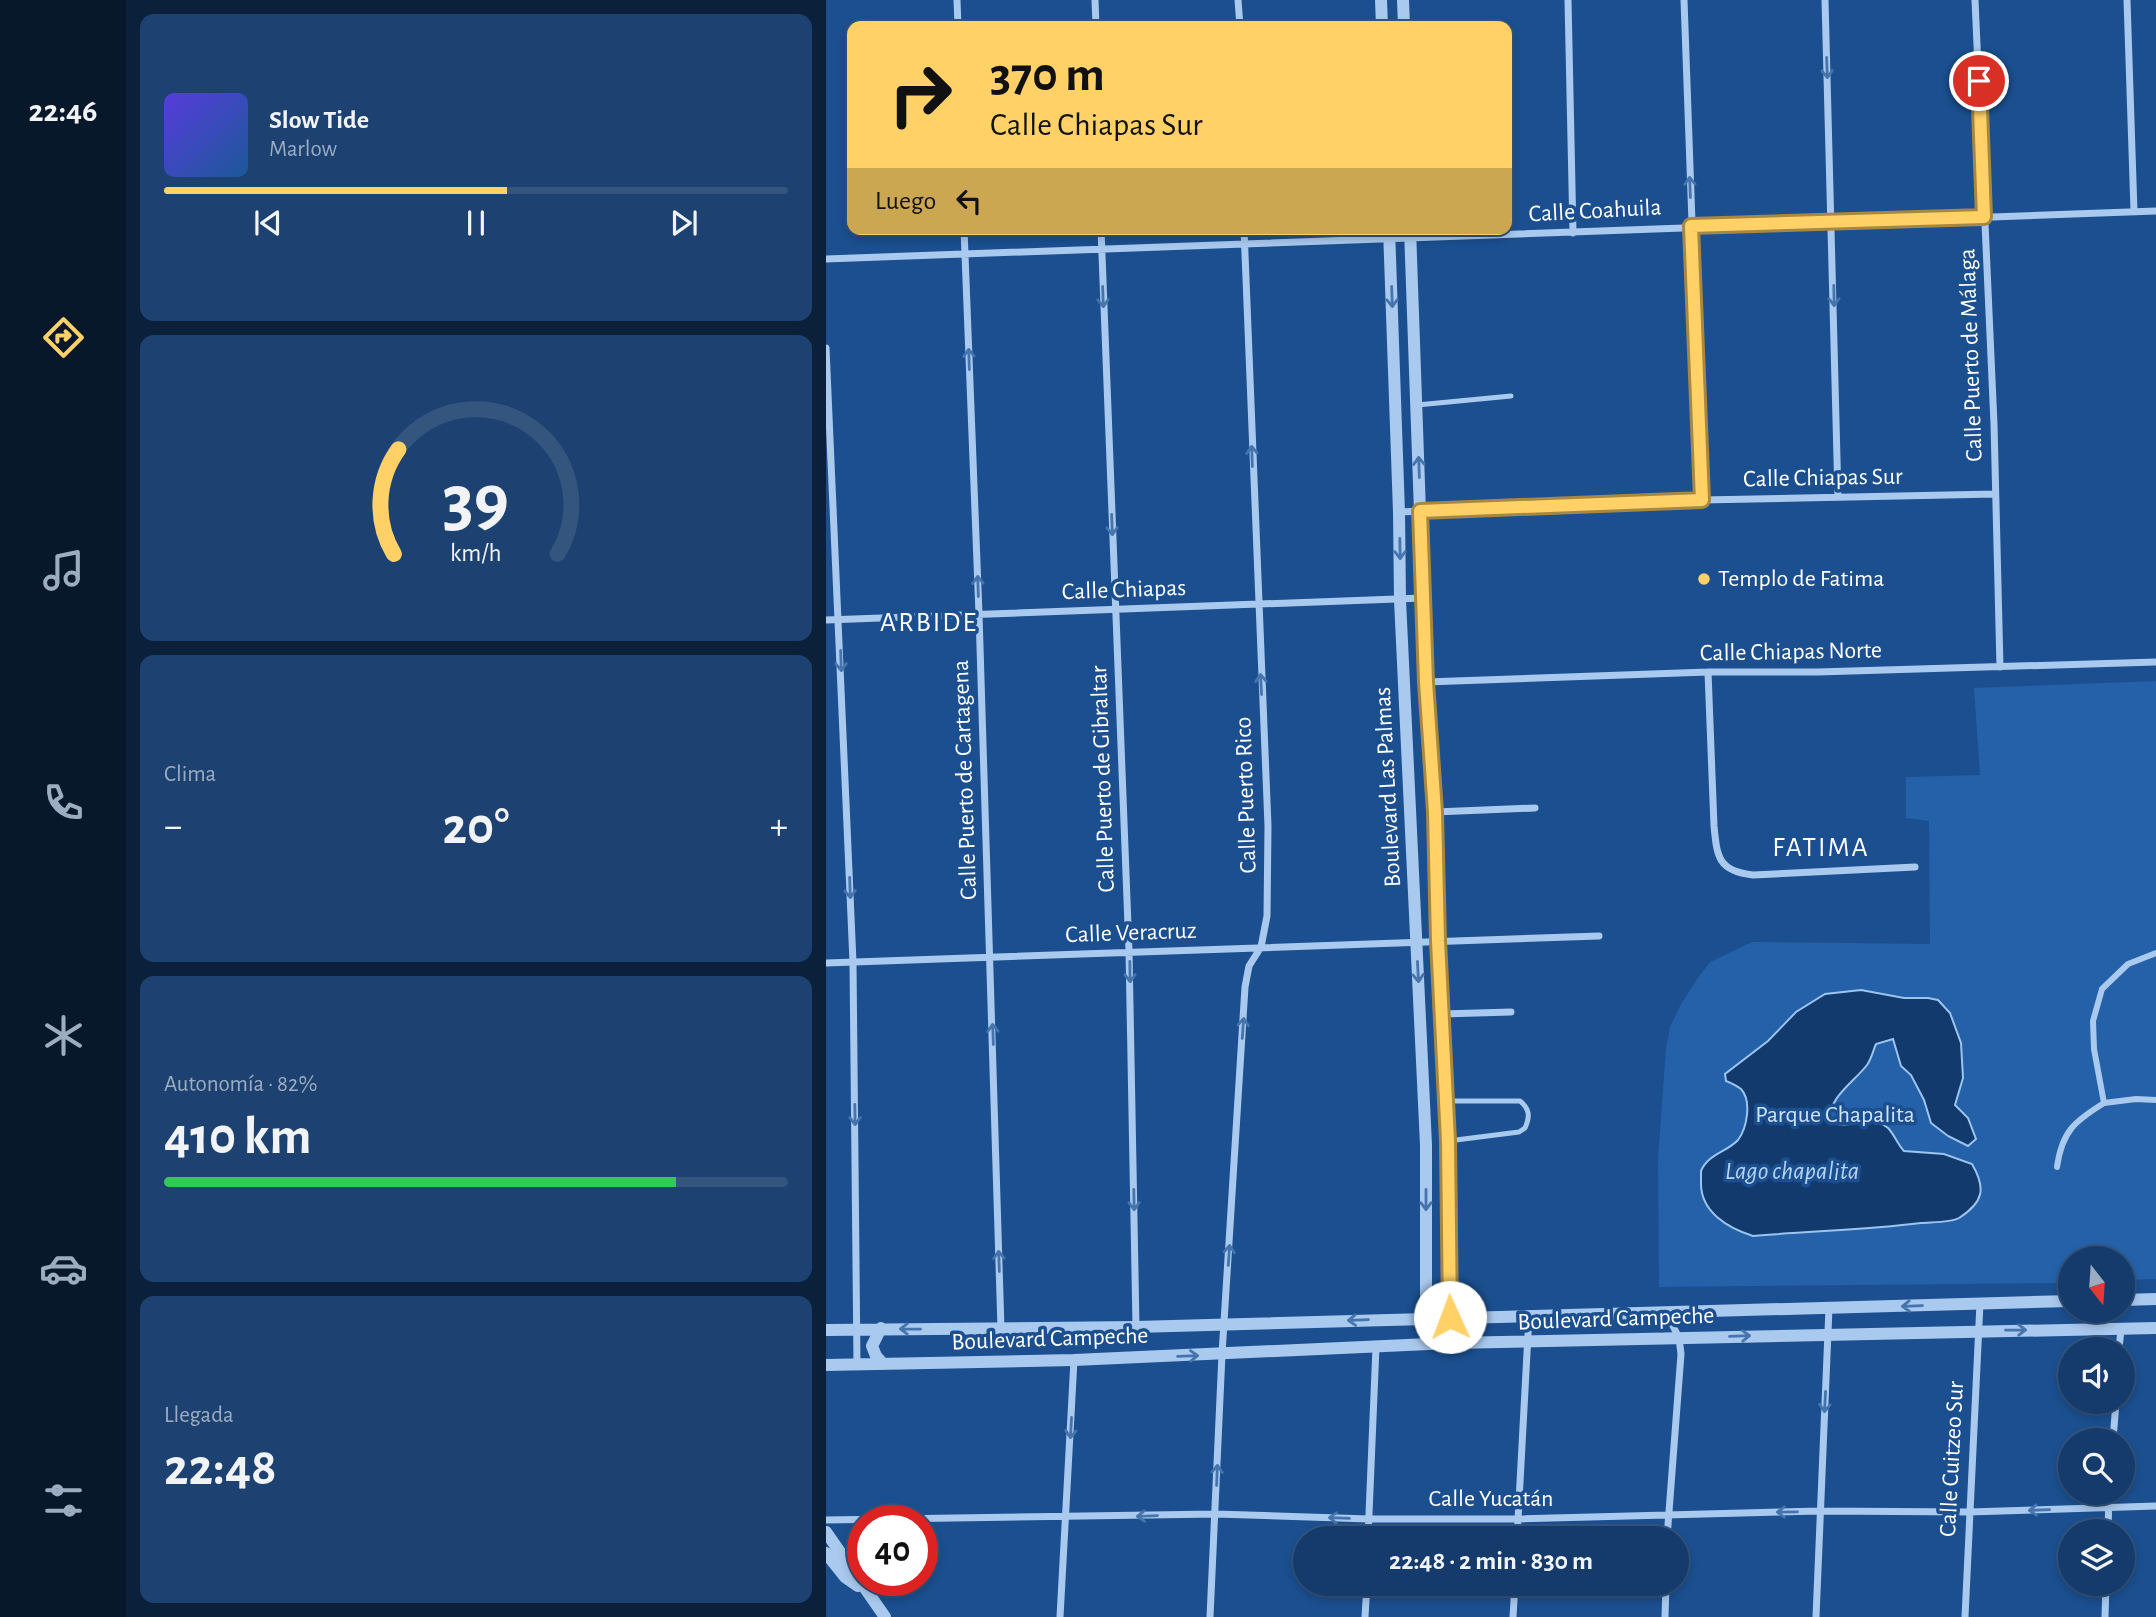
<!DOCTYPE html>
<html lang="es">
<meta charset="utf-8">
<style>
:root{--surface:#143b6b;--page:#1d4271;--text:#f1f3f6;--muted:#9dadc1;--line:#33557e;--accent:#ffd166}
body{margin:0;font-family:"Alegreya Sans",sans-serif;background:var(--page);color:var(--text);height:100vh;display:flex;flex-direction:column;font-size:26px;white-space:nowrap}
*{box-sizing:border-box;margin:0}
p{font-size:23px;color:var(--muted)}
.icon{flex:none;width:38px;height:38px;fill:none;stroke:currentColor;stroke-width:2;stroke-linecap:round;stroke-linejoin:round}
.map{position:relative;flex:1;overflow:hidden}
.details{display:flex;flex-direction:column;gap:14px;padding:14px;background:#0b203b;width:700px}
.details>*{flex:none}
.top-card{position:absolute;left:21px;top:21px;width:665px;height:214px;border-radius:14px;box-shadow:0 4px 10px #0003,0 0 0 2px var(--line);background:#ffd166;color:#111;overflow:hidden}
.needle{width:46px;rotate:163deg}
.controls{position:absolute;left:1232px;top:1246px;display:grid;gap:14px}
.controls a{display:grid;place-items:center;width:77px;height:77px;border-radius:50%;background:var(--surface);box-shadow:0 4px 10px #0003,0 0 0 2px var(--line);font-size:35px}
.speed{position:absolute;left:21px;top:1505px;display:flex;gap:14px;font-size:35px;font-weight:700;text-align:center}
.speed>*{display:grid;place-content:center;width:91px;height:91px;border-radius:50%;background:var(--surface);box-shadow:0 4px 10px #0003,0 0 0 2px var(--line);line-height:1}
.speed .limit{border:10px solid #d22;background:#fff;color:#111}
.pin{position:absolute;display:grid;place-items:center;width:60px;height:60px;color:#fff;margin:-30px;border:4px solid #fff;border-radius:50%;box-shadow:0 2px 7px #0007}
.me{position:absolute;width:77px;margin:-38px;rotate:358deg;stroke-linejoin:round;filter:drop-shadow(0 0 5px #0008)}
.turn{display:flex;align-items:center;gap:24px;height:147px;padding:0 28px;font-size:32px}
.turn .icon{width:91px;height:91px;stroke-width:2.5}
.turn b{display:block;font-size:49px;line-height:60px}
.then{display:flex;align-items:center;height:66px;padding:0 28px;background:#0003;gap:14px;font-size:26px}
.big{font-size:52px;font-weight:700;line-height:1.1}
.details .card{flex:1;display:flex;flex-direction:column;justify-content:center;gap:10px;min-width:0;padding:0 24px;border-radius:14px;background:var(--page)}
.details .dial{align-items:center;gap:0}
.dial svg{height:182px;overflow:visible;fill:none;stroke:var(--line);stroke-width:7;stroke-linecap:round;text-anchor:middle}
.dial text{fill:var(--text);stroke:none}
.song{display:flex;align-items:center;gap:21px}
.cover{width:84px;height:84px;border-radius:10px;background:linear-gradient(135deg,hsl(250 70% 55%),hsl(210 70% 35%))}
.played{height:7px;border-radius:4px;background:linear-gradient(90deg,var(--accent) 55%,var(--line) 55%)}
.keys{display:flex;justify-content:space-around;direction:ltr}
.heat{display:flex;justify-content:space-between;align-items:center;font-size:38px;direction:ltr}
.charge{height:10px;border-radius:5px;background:linear-gradient(90deg,#34c759 82%,var(--line) 0)}
.trip{position:absolute;left:467px;top:1526px;width:396px;height:70px;border-radius:35px;background:var(--surface);box-shadow:0 4px 10px #0003,0 0 0 2px var(--line);font-weight:700;line-height:70px;text-align:center}
main{display:flex;flex:1;min-height:0}
.dock{display:flex;flex-direction:column;width:126px;justify-content:space-around;align-items:center;background:#08182b;color:var(--muted)}
.dock .icon{width:49px;height:49px}
.dock .on{color:var(--accent)}
.dock b{font-size:32px;color:var(--text)}
.map>svg:first-child{display:block}
</style>
<main>
<nav class="dock">
<b>22:46</b>
<svg class="icon on" aria-label="directions" viewBox="0 0 24 24"><path d="M12 3l9 9-9 9-9-9zM9 14v-3h6M13 9l2 2-2 2"/></svg>
<svg class="icon" aria-label="music" viewBox="0 0 24 24"><path d="M9 18V5l10-2v13"/><circle cx="6" cy="18" r="3"/><circle cx="16" cy="16" r="3"/></svg>
<svg class="icon" aria-label="phone" viewBox="0 0 24 24"><path d="M5 4h4l2 5-3 2q2 4 5 5l2-3 5 2v4C11 20 4 13 5 4z"/></svg>
<svg class="icon" aria-label="climate" viewBox="0 0 24 24"><path d="M12 3v18M4 7l16 10M4 17L20 7"/></svg>
<svg class="icon" aria-label="car" viewBox="0 0 24 24"><path d="M5 17H2v-5l4-1 3-4h7l3 4 3 1v5h-3M9 17h6M6 11h13"/><circle cx="7" cy="17" r="2"/><circle cx="17" cy="17" r="2"/></svg>
<svg class="icon" aria-label="filters" viewBox="0 0 24 24"><path d="M4 7h16M4 17h16"/><circle cx="9" cy="7" r="2"/><circle cx="15" cy="17" r="2"/></svg>
</nav>
<section class="details">
<div class="card">
<div class="song"><i class="cover"></i><div><b>Slow Tide</b><p>Marlow</p></div></div>
<div class="played"></div>
<div class="keys"><svg class="icon" aria-label="previous" viewBox="0 0 24 24"><path d="M18 5L8 12l10 7zM5 5v14"/></svg><svg class="icon" aria-label="pause" viewBox="0 0 24 24"><path d="M8 5v14M16 5v14"/></svg><svg class="icon" aria-label="next" viewBox="0 0 24 24"><path d="M6 5l10 7-10 7zM19 5v14"/></svg></div>
</div>
<div class="card dial"><svg viewBox="0 0 100 80">
<path d="M14 69A42 42 0 1 1 86 69"/>
<path d="M14 69A42 42 0 0 1 16 23" stroke="#ffd166"/>
<text x="50" y="56" font-size="32" font-weight="700">39</text>
<text x="50" y="72" font-size="11">km/h</text>
</svg></div>
<div class="card"><p>Clima</p>
<div class="heat"><a>−</a><b class="big">20°</b><a>+</a></div>
</div>
<div class="card"><p>Autonomía · 82%</p><b class="big">410 km</b><div class="charge"></div></div>
<div class="card"><p>Llegada</p><b class="big">22:48</b></div>
</section>
<div class="map">
<svg width="1330" height="1617" viewBox="0 0 1330 1617">
<rect width="100%" height="100%" fill="#1b4f8f"/>
<!-- green -->
<path fill="#2461a8" d="M1330 681V1279L1297 1280V1258H1244V1283L833 1287 832 1158 840 1048 844 1027 854 1006 871 979 884 962 926 942 1104 944 1103 821 1080 818V777L1154 775 1148 688Z"/>
<!-- water -->
<path fill="#123a6d" stroke="#9cc4f0" stroke-width="2" d="M1035 990 1078 998H1102L1112 1000 1124 1013 1135 1043 1137 1078 1129 1105 1142 1118 1150 1139 1142 1146 1122 1136 1105 1123 1098 1100 1085 1075 1075 1066 1067 1039 1050 1044C1047 1051 1045 1060 1041 1065 1027 1083 1003 1097 1003 1121 1021 1132 1044 1113 1062 1128 1068 1134 1072 1145 1078 1151L1118 1154 1146 1164C1160 1188 1158 1202 1133 1218 1124 1223 1106 1222 1095 1223 1039 1230 983 1231 927 1236 902 1228 874 1212 875 1182 875 1181 875 1172 875 1171 882 1154 901 1152 912 1140 921 1128 926 1101 915 1089 911 1086 905 1083 900 1081L899 1074 942 1041 970 1012 999 994Z"/>
<g fill="none" stroke-linecap="round" stroke-linejoin="round">
<!-- service -->
<path stroke="#a9c9ee" stroke-width="5" d="M591 405 685 396
M621 1101H694C704 1109 704 1117 699 1128L693 1132 622 1141"/>
<!-- pedestrian -->
<path stroke="#a9c9ee" stroke-width="6" d="M1278 1103 1310 1099 1330 1100
M1231 1167C1236 1131 1249 1121 1278 1103L1268 1049 1267 1021 1276 989 1302 964 1330 953"/>
<!-- minor -->
<path stroke="#a9c9ee" stroke-width="7" d="M131 0 132 26
M269 0 270 26
M412 0 414 26
M742 0 747 233
M858 0 876 500
M999 0 1012 497
M1149 0 1168 424 1174 667
M1301 0 1308 211
M138 229 153 614 175 1329
M275 229 303 951 310 1327
M0 259 1330 211
M0 348 27 962 31 1364
M573 512 876 500 1169 494
M0 620 597 598
M882 672 888 826C891 857 892 871 927 875L1089 867
M600 682 882 672H992L1330 662
M609 812 709 808
M0 963 773 936
M616 1014 685 1012
M840 1312 853 1338 855 1354 841 1538
M1293 1349 1295 1329
M1287 1440 1290 1402
M0 1520 390 1514 543 1519H692L994 1511 1143 1512 1330 1506
M1282 1531 1283 1493
M542 1538 550 1347
M691 1538 703 1316
M234 1617 248 1360
M384 1617 396 1354 419 987 423 966 435 947 441 916 442 826 418 229
M539 1617 541 1584
M687 1617 689 1584
M839 1617 840 1584
M990 1617 1003 1308
M1139 1617 1154 1303
M1279 1617 1280 1584"/>
<!-- tertiary -->
<path stroke="#a9c9ee" stroke-width="12" d="M555 0 556 26
M577 0 578 26
M563 229 573 512 574 600 600 1145V1344
M584 229 600 682 609 812 612 941 622 1141V1252L625 1343
M1297 1300 1330 1299
M55 1328 46 1346 50 1356 57 1364
M0 1330 310 1327 1244 1301
M0 1365 248 1360 625 1343 1330 1328
M0 1532 59 1617
M0 1553 19 1577 32 1586"/>
</g>
<!-- one-way arrows -->
<defs><path id="oneway-shaft" d="M-6 0H5M1.5-3L5.5 0L1.5 3" fill="none" stroke-width="1.6" stroke-linecap="round" stroke-linejoin="round" transform="scale(1.75)"/></defs>
<g stroke="#4674ac">
<use href="#oneway-shaft" transform="translate(1001 68) rotate(88)"/>
<use href="#oneway-shaft" transform="translate(864 187) rotate(-92)"/>
<use href="#oneway-shaft" transform="translate(1008 296) rotate(89)"/>
<use href="#oneway-shaft" transform="translate(277 297) rotate(88)"/>
<use href="#oneway-shaft" transform="translate(566 297) rotate(88)"/>
<use href="#oneway-shaft" transform="translate(143 359) rotate(-92)"/>
<use href="#oneway-shaft" transform="translate(426 456) rotate(-92)"/>
<use href="#oneway-shaft" transform="translate(593 467) rotate(-92)"/>
<use href="#oneway-shaft" transform="translate(286 525) rotate(88)"/>
<use href="#oneway-shaft" transform="translate(574 549) rotate(89)"/>
<use href="#oneway-shaft" transform="translate(152 586) rotate(-92)"/>
<use href="#oneway-shaft" transform="translate(15 661) rotate(88)"/>
<use href="#oneway-shaft" transform="translate(435 684) rotate(-93)"/>
<use href="#oneway-shaft" transform="translate(24 888) rotate(88)"/>
<use href="#oneway-shaft" transform="translate(304 972) rotate(89)"/>
<use href="#oneway-shaft" transform="translate(592 972) rotate(87)"/>
<use href="#oneway-shaft" transform="translate(417 1028) rotate(-86)"/>
<use href="#oneway-shaft" transform="translate(167 1034) rotate(-92)"/>
<use href="#oneway-shaft" transform="translate(29 1115) rotate(89)"/>
<use href="#oneway-shaft" transform="translate(308 1200) rotate(89)"/>
<use href="#oneway-shaft" transform="translate(600 1200) rotate(90)"/>
<use href="#oneway-shaft" transform="translate(403 1255) rotate(-86)"/>
<use href="#oneway-shaft" transform="translate(173 1261) rotate(-92)"/>
<use href="#oneway-shaft" transform="translate(1086 1306) rotate(178)"/>
<use href="#oneway-shaft" transform="translate(532 1320) rotate(178)"/>
<use href="#oneway-shaft" transform="translate(84 1329) rotate(-179)"/>
<use href="#oneway-shaft" transform="translate(1190 1330) rotate(-1)"/>
<use href="#oneway-shaft" transform="translate(914 1336) rotate(-2)"/>
<use href="#oneway-shaft" transform="translate(362 1356) rotate(-2)"/>
<use href="#oneway-shaft" transform="translate(999 1402) rotate(93)"/>
<use href="#oneway-shaft" transform="translate(245 1428) rotate(93)"/>
<use href="#oneway-shaft" transform="translate(391 1475) rotate(-88)"/>
<use href="#oneway-shaft" transform="translate(1213 1510) rotate(178)"/>
<use href="#oneway-shaft" transform="translate(961 1512) rotate(179)"/>
<use href="#oneway-shaft" transform="translate(321 1516) rotate(178)"/>
<use href="#oneway-shaft" transform="translate(513 1518) rotate(-178)"/>
</g>
<g fill="none" stroke-linecap="round" stroke-linejoin="round">
<!-- route casing -->
<g stroke="#a68842" stroke-width="18">
<path id="route" d="M624 1317 622 1141 612 941 609 812 600 682 594 511 876 500 865 226 1158 217 1153 81"/>
</g>
<!-- route -->
<use href="#route" stroke="#ffd166" stroke-width="12"/>
</g>
<!-- markers -->
<circle fill="#ffd166" stroke="#1b4f8f" stroke-width="2.5" cx="878" cy="579" r="7"/>
<g text-anchor="middle" dominant-baseline="central" stroke-width="7" stroke-linejoin="round" paint-order="stroke">
<!-- street labels -->
<g font-size="24" fill="#fff" stroke="#1b4f8f">
<text transform="translate(769 211) rotate(-3)">Calle Coahuila</text>
<text transform="translate(1145 355) rotate(-92)">Calle Puerto de Málaga</text>
<text transform="translate(997 478) rotate(-1)">Calle Chiapas Sur</text>
<text transform="translate(298 590) rotate(-2)">Calle Chiapas</text>
<text transform="translate(965 652) rotate(-1)">Calle Chiapas Norte</text>
<text transform="translate(277 779) rotate(-92)">Calle Puerto de Gibraltar</text>
<text transform="translate(139 780) rotate(-92)">Calle Puerto de Cartagena</text>
<text transform="translate(562 787) rotate(-93)">Boulevard Las Palmas</text>
<text transform="translate(420 795) rotate(-92)">Calle Puerto Rico</text>
<text transform="translate(305 933) rotate(-2)">Calle Veracruz</text>
<text transform="translate(790 1319) rotate(-2)">Boulevard Campeche</text>
<text transform="translate(224 1339) rotate(-2)">Boulevard Campeche</text>
<text transform="translate(1126 1459) rotate(-87)">Calle Cuitzeo Sur</text>
<text x="665" y="1499">Calle Yucatán</text>
</g>
<!-- poi labels -->
<g font-size="24" fill="#fff" stroke="#1b4f8f" text-anchor="start">
<text x="892" y="579">Templo de Fatima</text>
</g>
<!-- park labels -->
<g font-size="24" fill="#cfe3fa" stroke="#1b4f8f">
<text x="1009" y="1115">Parque Chapalita</text>
</g>
<!-- water labels -->
<g font-size="26" font-style="italic" fill="#b5d3f5" stroke="#1b4f8f">
<text x="966" y="1171">Lago chapalita</text>
</g>
<!-- quarter labels -->
<g font-size="28" letter-spacing="2" fill="#fff" stroke="#1b4f8f">
<text x="103" y="623">ARBIDE</text>
<text x="995" y="848">FATIMA</text>
</g>
</g>
</svg>
<div class="controls">
<a><svg class="needle" viewBox="-14 -14 28 28"><path d="M0-13l5 13h-10z" fill="#e53935"/><path d="M0 13l5-13h-10z" fill="#9dadc1"/></svg></a>
<a><svg class="icon" aria-label="sound" viewBox="0 0 24 24"><path d="M4 9h4l5-4v14l-5-4H4zM17 9q2 3 0 6"/></svg></a>
<a><svg class="icon" aria-label="search" viewBox="0 0 24 24"><circle cx="10" cy="10" r="6"/><path d="M15 15l6 6"/></svg></a>
<a><svg class="icon" aria-label="layers" viewBox="0 0 24 24"><path d="M12 4l9 5-9 5-9-5zM3 14l9 5 9-5"/></svg></a>
</div>
<div class="speed"><div class="limit">40</div></div>
<div class="pin" style="left:1153px;top:81px;background:#d93025"><svg class="icon" aria-label="arrive" viewBox="0 0 24 24"><path d="M6 21V4h12l-3 4 3 4H6"/></svg></div>
<svg class="me" style="left:624px;top:1317px" viewBox="-20 -20 40 40"><circle r="19" fill="#fff"/><path d="M0-13L10 11 0 6-10 11z" fill="#ffd166"/></svg>
<div class="trip">22:48 · 2 min · 830 m</div>
<div class="top-card">
<div class="turn"><svg class="icon" aria-label="right" viewBox="0 0 24 24"><path d="M7 20v-9h11M14 6l5 5-5 5"/></svg><div><b>370 m</b>Calle Chiapas Sur</div></div>
<div class="then">Luego<svg class="icon" aria-label="left" viewBox="0 0 24 24"><path d="M17 20v-9H6M10 6l-5 5 5 5"/></svg></div>
</div>
</div>
</main>
